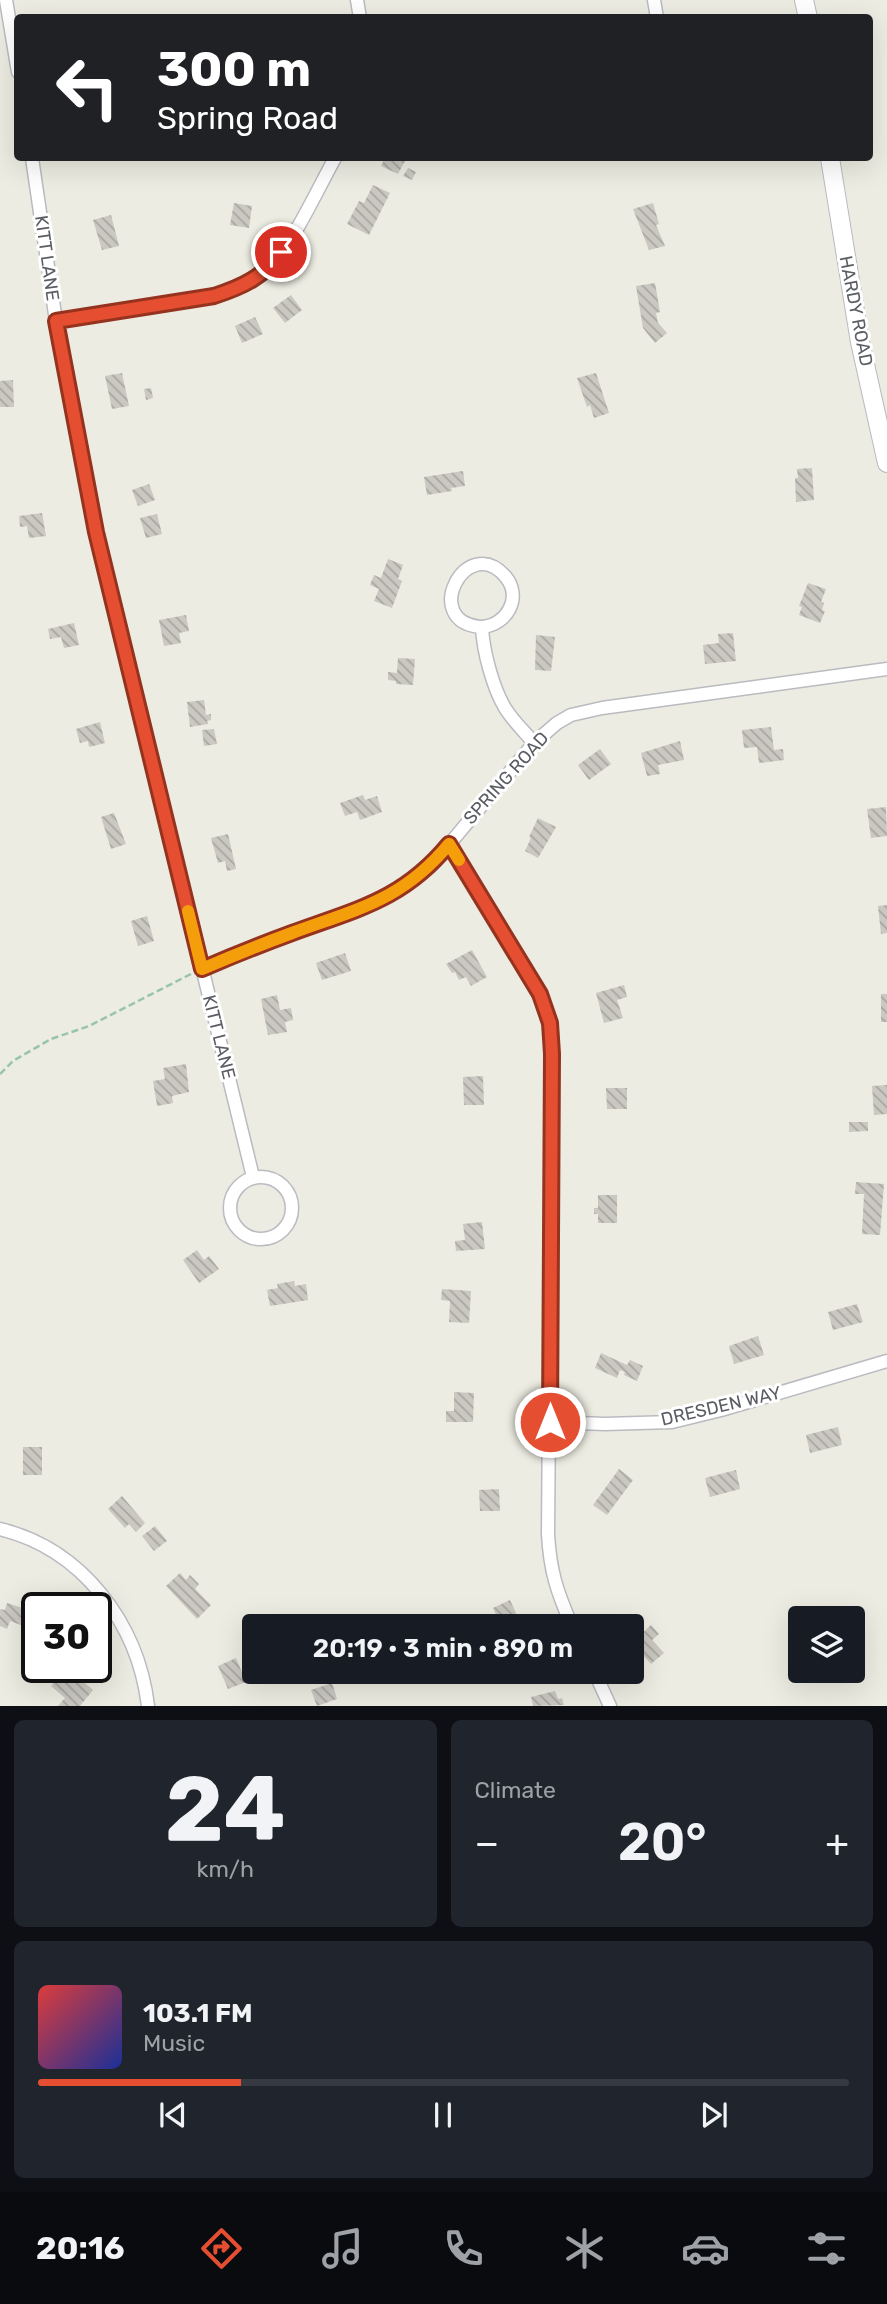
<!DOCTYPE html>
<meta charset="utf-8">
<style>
:root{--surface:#171b24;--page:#20242c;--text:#f1f3f6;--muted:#9ea1a6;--line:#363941;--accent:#e54e30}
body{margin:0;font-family:Rubik,sans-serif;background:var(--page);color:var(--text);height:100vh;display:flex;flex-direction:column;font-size:26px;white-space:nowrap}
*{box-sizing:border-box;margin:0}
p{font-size:23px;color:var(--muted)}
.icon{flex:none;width:38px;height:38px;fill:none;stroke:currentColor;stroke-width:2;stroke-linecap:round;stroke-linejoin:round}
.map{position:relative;height:1706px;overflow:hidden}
.details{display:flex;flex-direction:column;gap:14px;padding:14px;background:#0d0f14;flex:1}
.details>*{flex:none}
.banner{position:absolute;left:14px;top:14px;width:859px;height:147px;border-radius:7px;box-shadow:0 7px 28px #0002;background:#202124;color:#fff;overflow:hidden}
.tools{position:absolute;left:788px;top:1606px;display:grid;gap:14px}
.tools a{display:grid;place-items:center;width:77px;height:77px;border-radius:7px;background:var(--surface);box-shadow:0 7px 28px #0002;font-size:35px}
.speed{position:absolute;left:21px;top:1592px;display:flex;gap:14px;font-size:35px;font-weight:700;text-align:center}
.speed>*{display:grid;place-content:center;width:91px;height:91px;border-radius:50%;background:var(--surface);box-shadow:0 7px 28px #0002;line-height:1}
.speed .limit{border:4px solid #111;border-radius:10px;background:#fff;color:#111}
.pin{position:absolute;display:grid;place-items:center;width:60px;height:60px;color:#fff;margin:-30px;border:4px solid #fff;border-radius:50%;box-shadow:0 2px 7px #0007}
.me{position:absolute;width:77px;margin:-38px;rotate:0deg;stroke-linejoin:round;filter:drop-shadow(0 0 5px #0008)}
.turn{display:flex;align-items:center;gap:24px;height:147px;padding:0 28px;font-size:32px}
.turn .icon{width:91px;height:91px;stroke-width:2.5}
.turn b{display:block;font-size:49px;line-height:60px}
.big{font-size:52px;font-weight:600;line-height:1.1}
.details .card{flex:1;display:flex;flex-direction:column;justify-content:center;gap:10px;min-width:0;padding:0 24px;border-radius:10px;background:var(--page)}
.details .dial{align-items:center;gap:0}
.dial b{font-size:91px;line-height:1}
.song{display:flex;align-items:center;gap:21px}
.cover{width:84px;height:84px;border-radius:10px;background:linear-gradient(135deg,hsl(0 70% 55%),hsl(230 70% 35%))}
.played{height:7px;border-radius:4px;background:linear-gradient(90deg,var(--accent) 25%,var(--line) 25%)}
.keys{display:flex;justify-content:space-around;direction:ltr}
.heat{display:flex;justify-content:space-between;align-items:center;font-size:38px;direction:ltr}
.details .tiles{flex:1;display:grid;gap:14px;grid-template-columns:1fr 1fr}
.card:last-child{grid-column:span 2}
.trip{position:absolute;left:242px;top:1614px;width:402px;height:70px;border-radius:7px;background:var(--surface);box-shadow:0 7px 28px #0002;font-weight:600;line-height:70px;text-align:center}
.tab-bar{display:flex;height:112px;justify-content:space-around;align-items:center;background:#090b0e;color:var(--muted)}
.tab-bar .icon{width:49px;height:49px}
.tab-bar .on{color:var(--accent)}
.tab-bar b{font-size:32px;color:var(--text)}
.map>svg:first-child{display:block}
</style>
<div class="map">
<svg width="887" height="1706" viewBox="0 0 887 1706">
<defs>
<pattern id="building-back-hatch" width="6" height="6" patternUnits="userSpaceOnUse" patternTransform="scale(1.75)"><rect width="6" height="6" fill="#cac8c1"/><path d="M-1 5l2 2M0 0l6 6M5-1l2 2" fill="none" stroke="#a7a6a0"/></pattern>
</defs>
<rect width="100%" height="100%" fill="#edece2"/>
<!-- building -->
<path fill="url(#building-back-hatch)" d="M385 158H401L405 161 398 174 381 166Z
M408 168 416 172 412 180 403 176Z
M373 185 390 193 369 235 347 224 359 201 364 203Z
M234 203 252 206 249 228 230 225Z
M653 203 659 224 656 225 665 246 649 250 633 209Z
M111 215 119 246 102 250 93 220Z
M655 283 660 312 656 313 658 323 667 333 655 343 643 328 636 286Z
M291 295 302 310 285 323 273 308Z
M255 317 263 334 242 343 235 326Z
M122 373 129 406 112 409 105 376Z
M596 373 609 413 594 418 590 405 587 407 577 378Z
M13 380 14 407H0V381Z
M151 388 153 398 146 400 144 389Z
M812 468 814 500 796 502 795 478H798L797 469Z
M463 471 465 486 451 488 452 491 427 495 424 477Z
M149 484 155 500 138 506 132 490Z
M42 513 46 536 29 538 27 526 20 527 19 516Z
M157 514 162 534 146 538 140 518Z
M388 559 403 565 398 579 402 581 392 608 374 601 379 589 370 585 374 575 381 578Z
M808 583 826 589 821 602 824 603 822 610 825 611 820 623 799 615 802 607 799 606Z
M186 615 189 631 179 633 181 643 164 646 159 620Z
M74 623 79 645 64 648 61 637 50 639 48 629Z
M733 633 736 661 705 664 703 645 719 643 718 634Z
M536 635 555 637 551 671 535 670Z
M398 658 415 659 413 685 396 684V681L388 680V672L397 673Z
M204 700 206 715 211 714V720L207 721 208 724 190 727 187 702Z
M100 722 105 743 89 747 88 741 80 743 76 729Z
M771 727 774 750 783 749 784 760 759 763 757 747 744 748 742 730Z
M214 729 217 744 204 746 202 730Z
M680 741 684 760 658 765 660 774 647 776 641 753Z
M600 749 611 764 589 780 578 765Z
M363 795 365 800 377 796 382 812 360 820 357 812 345 816 340 803Z
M886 807 887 836 871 838 867 809Z
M114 813 126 844 111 849 101 817Z
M538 818 556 827 538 858 525 851 531 838 529 837Z
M228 834 236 869 227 871 225 861 218 863 211 838Z
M887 905V933L881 934 878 906Z
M147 916 154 941 138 946 131 921Z
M472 950 487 977 471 986 466 977 459 980 455 972 452 973 446 964Z
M345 953 351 971 322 980 316 963Z
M624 985 627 997 617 1000 623 1018 604 1023 596 993Z
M881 994H887V1022H881Z
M277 995 280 1010 291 1008 293 1020 285 1022 287 1032 268 1035 261 999Z
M186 1064 189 1092 172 1096 173 1103 157 1106 153 1081 165 1079 163 1068Z
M483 1076 484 1105H464L463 1077Z
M887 1085V1114L874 1115 872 1086Z
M606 1088H627V1109H607Z
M849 1122H868V1131L849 1132Z
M856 1182 884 1184 880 1235 862 1234 864 1194H855Z
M598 1195H617V1223H598V1214H594V1208H598Z
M482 1222 485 1249 456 1251 455 1241 465 1240 463 1224Z
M197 1250 204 1260 209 1256 219 1269 199 1283 183 1260Z
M294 1281 295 1286 306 1284 308 1300 270 1306 267 1290 278 1288 277 1284Z
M442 1289 471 1291 469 1323 449 1322 450 1301 441 1300Z
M857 1304 863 1322 833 1330 828 1312Z
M758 1336 764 1355 734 1364 729 1346Z
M601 1353 627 1365 630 1360 643 1366 637 1381 624 1375 625 1372 620 1370 617 1378 595 1368Z
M454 1392 474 1393 473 1422H446V1411H454Z
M838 1427 842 1445 810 1453 806 1435Z
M23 1447H42V1475H23Z
M619 1469 633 1480 607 1515 593 1505Z
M736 1470 740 1489 710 1497 705 1478Z
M499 1489 500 1511H480L479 1490Z
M122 1496 145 1523 136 1532 129 1524 125 1528 108 1509Z
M155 1526 167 1541 154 1551 142 1536Z
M180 1573 186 1580 190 1575 199 1584 195 1589 211 1605 197 1619 166 1586Z
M510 1600 522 1626H501L493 1608Z
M7 1603 35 1612 29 1628 10 1621 7 1629 0 1626V1609L5 1610Z
M651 1625 659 1634 652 1640 664 1653 651 1664 632 1643Z
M236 1658 246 1682 228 1689 218 1666Z
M62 1673 71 1680 75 1675 93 1690 80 1706H58L65 1698 51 1686Z
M332 1683 337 1699 317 1706 311 1690Z
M555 1691 558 1699 562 1698 564 1705 533 1706 531 1697Z"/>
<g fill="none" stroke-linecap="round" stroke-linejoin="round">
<!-- street casing -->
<g stroke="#babbc1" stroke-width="15">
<path id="street" d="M6 0 18 72
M357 0 360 18
M654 0 657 18
M32 158 56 321 96 532 253 1177
M56 321 213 296C231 291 249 285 263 274 289 253 318 188 335 158
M482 627C507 625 523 597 505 576 466 532 419 623 482 627 483 651 493 688 505 708 513 721 524 731 534 743
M449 844 540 994 550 1023 552 1054 548 1534C550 1571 557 1592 572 1626
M202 969C232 957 262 944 292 933 344 913 388 903 432 865L534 743 557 723 571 715 602 708 887 669
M230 1208a31 31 0 1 1 62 0a31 31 0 1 1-62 0Z
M550 1422 605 1424 672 1422 721 1410 887 1361
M0 1529C82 1549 138 1623 148 1706
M594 1671 610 1706"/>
</g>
<!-- secondary casing -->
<g stroke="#b8bac0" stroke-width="20">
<path id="secondary" d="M804 0 808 18
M830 158 860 342 887 463"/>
</g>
<!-- path -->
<path stroke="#98c5a9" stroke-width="2.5" stroke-dasharray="7 3.5" stroke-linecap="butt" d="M0 1074 13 1061 51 1039 89 1026 191 974"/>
<!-- street -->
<use href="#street" stroke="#fff" stroke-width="12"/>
<!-- secondary -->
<use href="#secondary" stroke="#fff" stroke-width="18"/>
</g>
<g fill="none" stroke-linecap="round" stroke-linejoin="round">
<!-- route casing -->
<g stroke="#95331f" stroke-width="18">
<path id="route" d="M281 252C264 277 242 287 214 296L56 321 96 532 202 969C232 956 262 944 292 933 357 909 403 900 449 844L540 994 550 1023 552 1054 550 1422"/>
</g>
<!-- route -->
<use href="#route" stroke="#e54e30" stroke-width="12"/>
<!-- slow -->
<path stroke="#f59e0b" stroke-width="12" d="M188 911 202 969C232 956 262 944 292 933 357 909 403 900 449 844L459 860"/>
</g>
<g text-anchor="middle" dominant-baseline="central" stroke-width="6" stroke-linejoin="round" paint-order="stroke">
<!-- street labels -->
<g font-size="18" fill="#5a5d63" stroke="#fff">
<text transform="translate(47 258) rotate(82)">KITT LANE</text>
<text transform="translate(856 311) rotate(79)">HARDY ROAD</text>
<text transform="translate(506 778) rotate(-48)">SPRING ROAD</text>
<text transform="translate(219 1037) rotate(76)">KITT LANE</text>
<text transform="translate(721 1406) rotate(-13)">DRESDEN WAY</text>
</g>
</g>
</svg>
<div class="tools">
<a><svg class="icon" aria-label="layers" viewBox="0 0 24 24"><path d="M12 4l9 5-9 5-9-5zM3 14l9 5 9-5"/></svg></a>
</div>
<div class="speed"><div class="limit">30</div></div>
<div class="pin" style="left:281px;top:252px;background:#d93025"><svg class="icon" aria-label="arrive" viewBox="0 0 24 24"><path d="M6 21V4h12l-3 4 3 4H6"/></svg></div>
<svg class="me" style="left:550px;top:1422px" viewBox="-20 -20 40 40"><circle r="17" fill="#e54e30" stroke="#fff" stroke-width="3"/><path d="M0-11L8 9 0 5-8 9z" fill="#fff"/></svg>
<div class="trip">20:19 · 3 min · 890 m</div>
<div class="banner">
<div class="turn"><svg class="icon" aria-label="left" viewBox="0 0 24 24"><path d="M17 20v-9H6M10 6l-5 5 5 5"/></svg><div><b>300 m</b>Spring Road</div></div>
</div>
</div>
<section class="details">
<div class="tiles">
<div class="card dial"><b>24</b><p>km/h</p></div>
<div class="card"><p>Climate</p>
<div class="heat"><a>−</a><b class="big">20°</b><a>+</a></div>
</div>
<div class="card">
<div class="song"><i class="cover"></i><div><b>103.1 FM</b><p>Music</p></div></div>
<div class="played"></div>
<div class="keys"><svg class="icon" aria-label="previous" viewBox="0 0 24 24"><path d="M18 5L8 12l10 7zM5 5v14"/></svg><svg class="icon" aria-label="pause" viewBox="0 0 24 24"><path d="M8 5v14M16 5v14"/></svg><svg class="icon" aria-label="next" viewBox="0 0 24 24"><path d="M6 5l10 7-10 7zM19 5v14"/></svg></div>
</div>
</div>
</section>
<nav class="tab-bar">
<b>20:16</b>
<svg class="icon on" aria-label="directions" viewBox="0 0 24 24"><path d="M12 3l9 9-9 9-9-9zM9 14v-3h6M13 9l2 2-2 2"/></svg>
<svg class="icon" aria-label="music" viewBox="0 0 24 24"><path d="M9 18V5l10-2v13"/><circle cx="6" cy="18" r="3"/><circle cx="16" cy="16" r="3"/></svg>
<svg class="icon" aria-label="phone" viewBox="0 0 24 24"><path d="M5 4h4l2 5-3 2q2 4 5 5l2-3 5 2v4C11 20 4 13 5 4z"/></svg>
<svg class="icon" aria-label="climate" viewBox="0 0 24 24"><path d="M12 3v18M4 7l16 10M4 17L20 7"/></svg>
<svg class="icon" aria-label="car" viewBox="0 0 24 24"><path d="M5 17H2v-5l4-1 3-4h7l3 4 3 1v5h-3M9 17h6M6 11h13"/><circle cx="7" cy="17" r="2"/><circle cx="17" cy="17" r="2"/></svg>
<svg class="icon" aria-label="filters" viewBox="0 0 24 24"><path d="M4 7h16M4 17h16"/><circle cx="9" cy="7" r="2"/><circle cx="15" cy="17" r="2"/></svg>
</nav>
